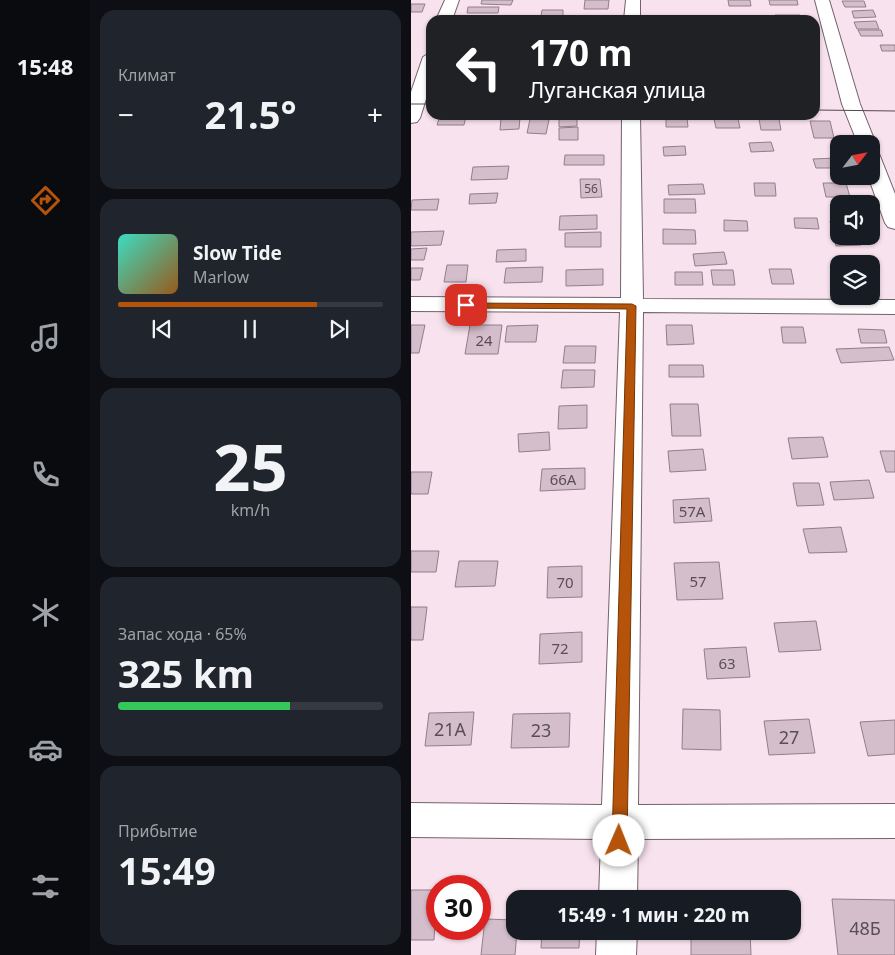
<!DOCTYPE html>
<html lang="ru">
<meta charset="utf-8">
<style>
:root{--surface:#171b24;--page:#20242c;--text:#f1f3f6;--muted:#9ea1a6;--line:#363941;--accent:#b45309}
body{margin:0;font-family:"Noto Sans",sans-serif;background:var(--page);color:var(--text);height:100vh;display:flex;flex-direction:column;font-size:19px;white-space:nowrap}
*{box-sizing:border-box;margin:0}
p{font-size:16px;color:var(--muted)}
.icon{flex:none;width:28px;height:28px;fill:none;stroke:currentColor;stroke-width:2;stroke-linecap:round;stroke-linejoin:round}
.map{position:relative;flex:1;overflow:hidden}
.sheet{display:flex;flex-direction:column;gap:10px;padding:10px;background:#0d0f14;width:321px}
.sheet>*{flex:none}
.hud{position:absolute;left:15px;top:15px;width:394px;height:105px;border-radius:15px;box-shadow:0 1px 4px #0004;background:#202124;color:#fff;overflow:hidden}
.needle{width:32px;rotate:58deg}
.tools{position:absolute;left:419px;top:135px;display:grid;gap:10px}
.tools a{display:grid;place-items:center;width:50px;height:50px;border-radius:10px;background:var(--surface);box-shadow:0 1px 4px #0004;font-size:25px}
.speed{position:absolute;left:15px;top:875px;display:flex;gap:10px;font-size:25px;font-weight:700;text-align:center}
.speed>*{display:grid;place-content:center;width:65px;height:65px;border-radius:50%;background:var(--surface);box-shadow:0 1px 4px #0004;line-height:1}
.speed .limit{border:8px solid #d22;background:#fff;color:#111}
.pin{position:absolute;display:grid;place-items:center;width:42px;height:42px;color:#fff;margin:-21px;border-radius:10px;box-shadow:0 2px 8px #0006}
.me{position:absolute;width:55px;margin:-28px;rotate:1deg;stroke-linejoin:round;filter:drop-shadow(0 0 4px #0008)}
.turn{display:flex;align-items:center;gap:18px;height:105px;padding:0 20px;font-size:22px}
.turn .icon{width:65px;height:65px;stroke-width:2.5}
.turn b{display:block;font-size:35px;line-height:42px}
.big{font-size:38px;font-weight:700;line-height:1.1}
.sheet .widget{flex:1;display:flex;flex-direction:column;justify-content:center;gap:8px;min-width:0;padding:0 18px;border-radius:15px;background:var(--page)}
.sheet .dial{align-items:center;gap:0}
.dial b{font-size:65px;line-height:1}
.song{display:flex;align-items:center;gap:15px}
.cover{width:60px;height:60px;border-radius:8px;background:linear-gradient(135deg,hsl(170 70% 55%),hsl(30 70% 35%))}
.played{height:5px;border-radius:2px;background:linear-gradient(90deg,var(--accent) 75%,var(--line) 75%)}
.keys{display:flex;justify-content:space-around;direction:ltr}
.heat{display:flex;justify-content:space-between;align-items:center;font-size:28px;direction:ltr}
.charge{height:8px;border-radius:4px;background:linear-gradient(90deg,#34c759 65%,var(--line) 0)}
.trip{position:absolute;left:95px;top:890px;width:295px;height:50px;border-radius:15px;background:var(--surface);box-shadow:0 1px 4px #0004;font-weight:700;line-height:50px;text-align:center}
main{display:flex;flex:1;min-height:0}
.menu{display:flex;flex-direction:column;width:90px;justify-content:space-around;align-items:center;background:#090b0e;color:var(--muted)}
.menu .icon{width:35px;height:35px}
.menu .current{color:var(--accent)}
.menu b{font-size:22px;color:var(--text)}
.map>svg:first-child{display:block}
</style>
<main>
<nav class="menu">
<b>15:48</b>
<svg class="icon current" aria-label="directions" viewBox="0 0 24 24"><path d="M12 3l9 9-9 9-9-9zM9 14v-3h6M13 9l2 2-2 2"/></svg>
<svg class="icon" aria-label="music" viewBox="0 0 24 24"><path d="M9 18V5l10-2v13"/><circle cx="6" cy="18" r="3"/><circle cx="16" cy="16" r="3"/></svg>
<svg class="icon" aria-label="phone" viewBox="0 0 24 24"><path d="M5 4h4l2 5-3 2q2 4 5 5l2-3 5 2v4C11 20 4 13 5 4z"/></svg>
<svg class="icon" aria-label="climate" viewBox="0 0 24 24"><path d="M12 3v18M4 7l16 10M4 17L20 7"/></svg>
<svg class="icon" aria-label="car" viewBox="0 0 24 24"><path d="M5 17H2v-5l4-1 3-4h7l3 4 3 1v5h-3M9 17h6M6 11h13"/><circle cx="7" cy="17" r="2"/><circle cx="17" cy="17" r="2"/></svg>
<svg class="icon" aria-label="filters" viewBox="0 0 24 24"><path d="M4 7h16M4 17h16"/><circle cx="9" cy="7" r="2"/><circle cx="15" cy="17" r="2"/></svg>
</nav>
<section class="sheet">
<div class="widget"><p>Климат</p>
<div class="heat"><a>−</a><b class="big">21.5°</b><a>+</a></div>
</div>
<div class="widget">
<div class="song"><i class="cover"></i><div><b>Slow Tide</b><p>Marlow</p></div></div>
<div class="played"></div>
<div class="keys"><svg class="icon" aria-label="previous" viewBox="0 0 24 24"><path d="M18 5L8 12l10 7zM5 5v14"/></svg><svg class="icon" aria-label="pause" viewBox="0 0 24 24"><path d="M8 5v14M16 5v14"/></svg><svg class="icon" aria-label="next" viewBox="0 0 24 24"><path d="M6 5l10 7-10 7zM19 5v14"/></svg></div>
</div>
<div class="widget dial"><b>25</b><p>km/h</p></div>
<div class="widget"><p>Запас хода · 65%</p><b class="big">325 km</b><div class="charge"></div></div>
<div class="widget"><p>Прибытие</p><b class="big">15:49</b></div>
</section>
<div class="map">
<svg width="484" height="955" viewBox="0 0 484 955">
<rect width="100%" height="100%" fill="#f8e2ee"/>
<!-- building -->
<path fill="#d4becb" stroke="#927e89" d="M71 0H102L100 5 70 4Z
M174 0H198L197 9H173Z
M317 0H339L340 6H318Z
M358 0H386L387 5H359Z
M431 1H453L455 7H434Z
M0 4H14L11 12H0Z
M57 7H88L87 13H56Z
M131 10H152V16H130Z
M462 10 465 17 443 18 441 11Z
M364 15H389L391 20H365Z
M56 17H81L80 20H55Z
M465 21 468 29H446L443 22Z
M447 30H470L472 36H450Z
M469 45H484V51H471Z
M120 115H139L135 134 116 133Z
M148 115H166V126L148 127Z
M29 116H55L53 125H26Z
M109 117 108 129 89 130 90 118Z
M255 118H276L277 127H255Z
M303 119H327L329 128H305Z
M348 119H368L370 130H350Z
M399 121H419L423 138H403Z
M167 127V140H148V128Z
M360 142 363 151 340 152 338 143Z
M274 146 275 155 253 156 252 147Z
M154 155H193V165H153Z
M425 158 427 168H405L402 159Z
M98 166 96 179 60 180 62 167Z
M169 179H189L191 197 170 198Z
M343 183H364L365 196H344Z
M412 183H435L439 197H415Z
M292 184 294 194 258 195 257 185Z
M87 193 85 203 58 204 59 194Z
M28 199 26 210H0L1 200Z
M253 199H284L285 213H253Z
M186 215V229L148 230 149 216Z
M383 218H406L408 229 384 228Z
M313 220 336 221 337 231H313Z
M419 221H428V231H421Z
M252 229 284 230 285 244H252Z
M33 231 30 245 0 246V232Z
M190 232V247H154V233Z
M422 234 447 236 450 245 425 246Z
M16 248 13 260H0V249Z
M115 249V261L85 262 86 250Z
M313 252 316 264 284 266 282 254Z
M36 265H57L55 282H33Z
M132 267 131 282 93 283 95 268Z
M0 268H12L9 280H0Z
M428 268V283H425L421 269Z
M192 269V285L155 286V270Z
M358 269H380L383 284H361Z
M300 270H322L324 285H302Z
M264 272H291L292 285H264Z
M0 325H14L8 353H0Z
M59 325H91L87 354H54Z
M127 325 125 342H94L96 326Z
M255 325H281L283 344 256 345Z
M370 327H392L395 343H372Z
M447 329 473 330 476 343H450Z
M154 346H185L184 363H152Z
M478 347 483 360 430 363 425 349Z
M258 365H292L293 377H258Z
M152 370H184L183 387 150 388Z
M259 404H287L290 436H261Z
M176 405V428L147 429 148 406Z
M138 432 139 450 108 452 107 434Z
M412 437 417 457 381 459 377 438Z
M292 449 295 470 259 472 257 451Z
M469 451H484V472H475Z
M174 468V489L129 491 131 469Z
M0 472H21L17 494H0Z
M458 480 463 498 423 500 419 482Z
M382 483H408L413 505 386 506Z
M298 498 301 521 263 523 262 500Z
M430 527 436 552 398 553 392 529Z
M0 551H28L25 572H0Z
M48 561H87L84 586 44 587Z
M308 562 312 599 266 600 263 563Z
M171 566V597L136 598 137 567Z
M0 607H16L12 640H0Z
M405 621 410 650 368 652 363 623Z
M171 632V662L128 664 129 634Z
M335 647 339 677 296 679 293 649Z
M272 709 309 710 310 750 271 749Z
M63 712 60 745 14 746 18 713Z
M159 713 158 747 100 748 102 714Z
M398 719 404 753 358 755 353 721Z
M484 720V754L457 756 449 722Z
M0 890H26L23 940H0Z
M134 891H171L170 899H133Z
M421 899 484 900V955H427Z
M74 919 104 920V931H106L104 955H70Z
M131 931H169L168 948H130Z
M280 931H339L340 955H280Z"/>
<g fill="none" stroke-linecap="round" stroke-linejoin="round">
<!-- minor casing -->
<g stroke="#73616b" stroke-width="2">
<path id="minor" d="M34 0H48L41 20H25Z
M215 0H229V20H213Z
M404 0H418L449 104 465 144 463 148 460 149V144H447L431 104Z
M20 52V83L9 118 6 122 0 123V92L12 57Z
M211 115H229L232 299 484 300V314L232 312 227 805 484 804V838L227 839 226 899H188L190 839 0 837V803L191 805 209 312 0 311V297L210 298Z
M460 150 467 152 469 156 484 194V229L477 227 474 223 457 176H460Z
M186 931H226L225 955H185Z"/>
</g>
<!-- minor -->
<use href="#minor" fill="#fff" fill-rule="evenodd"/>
<!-- tram -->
<path stroke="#54484f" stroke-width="1" d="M0 104H20
M404 110 484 111"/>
</g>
<!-- route -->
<path fill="#b45309" stroke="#753606" d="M52 303 221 304 225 306 216 841 214 847 208 849 203 847 201 841 216 309 55 308 50 305Z"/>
<g text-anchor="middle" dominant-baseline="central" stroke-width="4.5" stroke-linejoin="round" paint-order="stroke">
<!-- far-number labels -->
<g font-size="12" fill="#5a4e54">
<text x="180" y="188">56</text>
</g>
<!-- number labels -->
<g font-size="15" fill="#5a4e54">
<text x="73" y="340">24</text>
<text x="152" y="479">66А</text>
<text x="281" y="511">57А</text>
<text x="287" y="581">57</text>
<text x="154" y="582">70</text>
<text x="149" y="648">72</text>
<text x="316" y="663">63</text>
</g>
<!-- near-number labels -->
<g font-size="18" fill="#5a4e54">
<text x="39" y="729">21А</text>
<text x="130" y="730">23</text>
<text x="378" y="737">27</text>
<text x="454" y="928">48Б</text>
</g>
</g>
</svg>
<div class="tools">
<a><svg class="needle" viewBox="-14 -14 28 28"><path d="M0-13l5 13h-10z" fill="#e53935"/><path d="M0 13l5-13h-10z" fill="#9ea1a6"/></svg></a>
<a><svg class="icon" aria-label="sound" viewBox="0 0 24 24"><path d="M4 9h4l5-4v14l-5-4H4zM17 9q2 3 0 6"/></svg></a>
<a><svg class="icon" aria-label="layers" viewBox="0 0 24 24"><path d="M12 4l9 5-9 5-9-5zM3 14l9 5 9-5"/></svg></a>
</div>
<div class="speed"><div class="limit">30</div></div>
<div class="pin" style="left:55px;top:305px;background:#d93025"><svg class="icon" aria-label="arrive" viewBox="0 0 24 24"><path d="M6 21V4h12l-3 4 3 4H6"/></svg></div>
<svg class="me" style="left:208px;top:841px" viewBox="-20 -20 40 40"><circle r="19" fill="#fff"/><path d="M0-13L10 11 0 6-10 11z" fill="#b45309"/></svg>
<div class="trip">15:49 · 1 мин · 220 m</div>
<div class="hud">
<div class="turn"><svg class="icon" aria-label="left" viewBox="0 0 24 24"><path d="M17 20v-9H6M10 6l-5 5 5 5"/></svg><div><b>170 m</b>Луганская улица</div></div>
</div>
</div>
</main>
